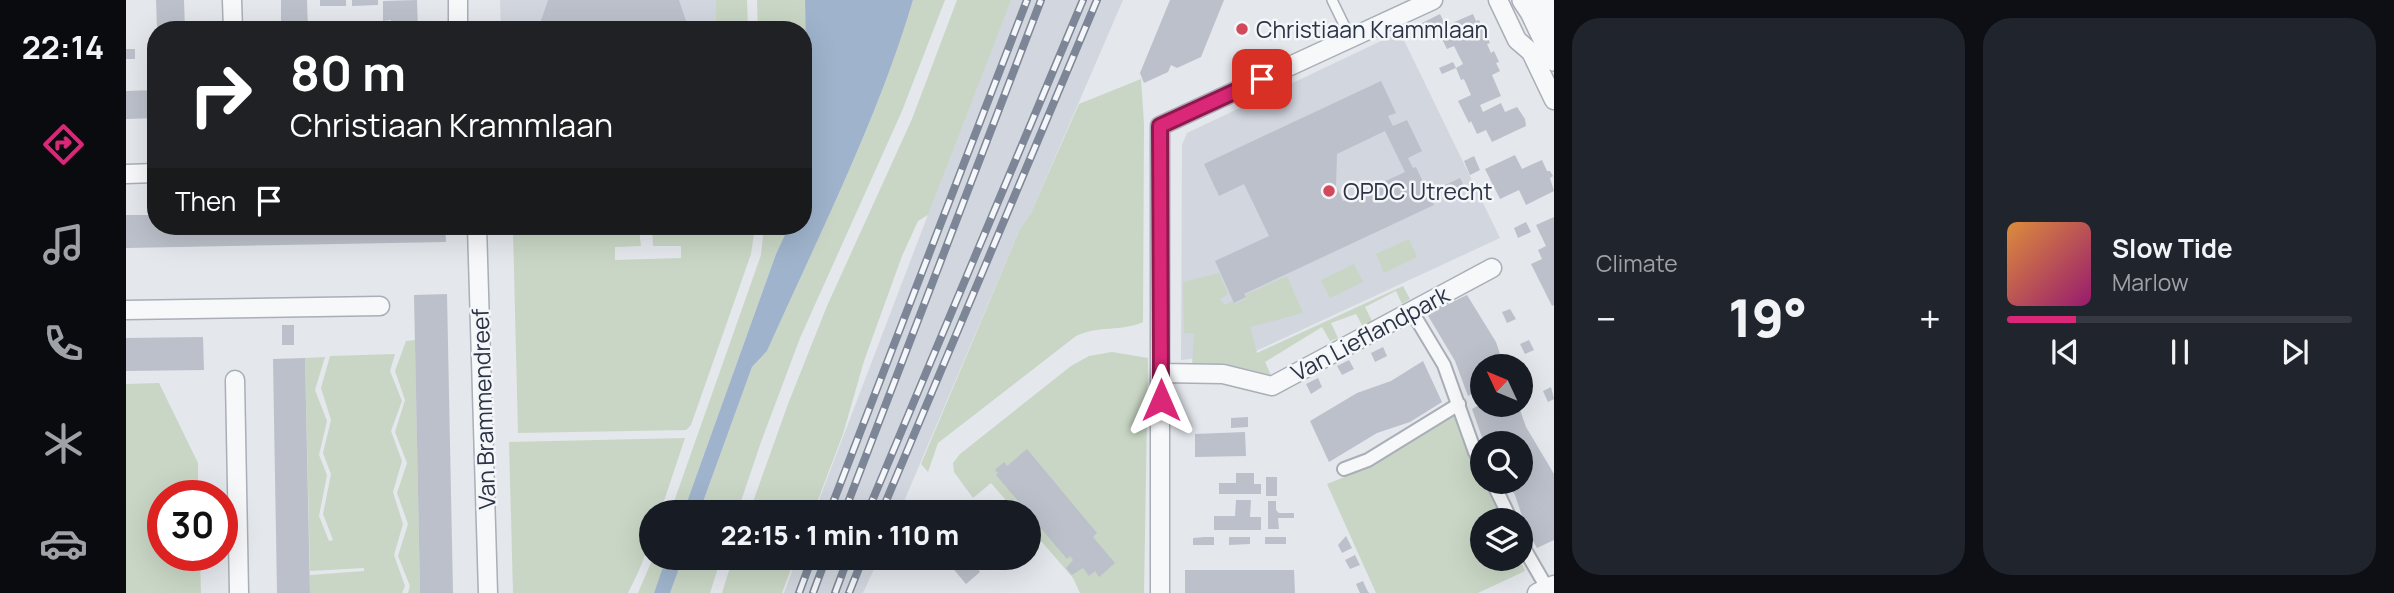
<!DOCTYPE html>
<meta charset="utf-8">
<style>
:root{--surface:#171b24;--page:#20242c;--text:#f1f3f6;--muted:#9ea1a6;--line:#363941;--accent:#db2777}
body{margin:0;font-family:Manrope,sans-serif;background:var(--page);color:var(--text);height:100vh;display:flex;flex-direction:column;font-size:26px;white-space:nowrap}
*{box-sizing:border-box;margin:0}
p{font-size:23px;color:var(--muted)}
.icon{flex:none;width:38px;height:38px;fill:none;stroke:currentColor;stroke-width:2;stroke-linecap:round;stroke-linejoin:round}
.map{position:relative;flex:1;overflow:hidden}
.side{display:flex;flex-direction:column;gap:18px;padding:18px;background:#0d0f14;width:840px}
.side>*{flex:none}
.top-card{position:absolute;left:21px;top:21px;width:665px;height:214px;border-radius:28px;box-shadow:0 7px 28px #0002;background:#202124;color:#fff;overflow:hidden}
.needle{width:46px;rotate:314deg}
.fabs{position:absolute;left:1344px;top:354px;display:grid;gap:14px}
.fabs a{display:grid;place-items:center;width:63px;height:63px;border-radius:50%;background:var(--surface);box-shadow:0 7px 28px #0002;font-size:35px}
.speed{position:absolute;left:21px;top:480px;display:flex;gap:14px;font-size:35px;font-weight:700;text-align:center}
.speed>*{display:grid;place-content:center;width:91px;height:91px;border-radius:50%;background:var(--surface);box-shadow:0 7px 28px #0002;line-height:1}
.speed .limit{border:10px solid #d22;background:#fff;color:#111}
.pin{position:absolute;display:grid;place-items:center;width:60px;height:60px;color:#fff;margin:-30px;border-radius:14px;box-shadow:0 4px 10px #0006}
.me{position:absolute;width:77px;margin:-38px;rotate:0deg;stroke-linejoin:round;filter:drop-shadow(0 0 5px #0008)}
.turn{display:flex;align-items:center;gap:24px;height:147px;padding:0 28px;font-size:32px}
.turn .icon{width:91px;height:91px;stroke-width:2.5}
.turn b{display:block;font-size:49px;line-height:60px}
.then{display:flex;align-items:center;height:66px;padding:0 28px;background:#0003;gap:14px;font-size:26px}
.big{font-size:52px;font-weight:800;line-height:1.1}
.side .widget{flex:1;display:flex;flex-direction:column;justify-content:center;gap:10px;min-width:0;padding:0 24px;border-radius:28px;background:var(--page)}
.song{display:flex;align-items:center;gap:21px}
.cover{width:84px;height:84px;border-radius:10px;background:linear-gradient(135deg,hsl(30 70% 55%),hsl(320 70% 35%))}
.played{height:7px;border-radius:4px;background:linear-gradient(90deg,var(--accent) 20%,var(--line) 20%)}
.keys{display:flex;justify-content:space-around;direction:ltr}
.heat{display:flex;justify-content:space-between;align-items:center;font-size:38px;direction:ltr}
.side .tiles{flex:1;display:grid;gap:18px;grid-template-columns:repeat(2,1fr)}
.trip{position:absolute;left:513px;top:500px;width:402px;height:70px;border-radius:35px;background:var(--surface);box-shadow:0 7px 28px #0002;font-weight:800;line-height:70px;text-align:center}
main{display:flex;flex:1;min-height:0}
.tab-bar{display:flex;flex-direction:column;width:126px;justify-content:space-around;align-items:center;background:#090b0e;color:var(--muted)}
.tab-bar .icon{width:49px;height:49px}
.tab-bar .selected{color:var(--accent)}
.tab-bar b{font-size:32px;color:var(--text)}
.map>svg:first-child{display:block}
</style>
<main>
<nav class="tab-bar">
<b>22:14</b>
<svg class="icon selected" aria-label="directions" viewBox="0 0 24 24"><path d="M12 3l9 9-9 9-9-9zM9 14v-3h6M13 9l2 2-2 2"/></svg>
<svg class="icon" aria-label="music" viewBox="0 0 24 24"><path d="M9 18V5l10-2v13"/><circle cx="6" cy="18" r="3"/><circle cx="16" cy="16" r="3"/></svg>
<svg class="icon" aria-label="phone" viewBox="0 0 24 24"><path d="M5 4h4l2 5-3 2q2 4 5 5l2-3 5 2v4C11 20 4 13 5 4z"/></svg>
<svg class="icon" aria-label="climate" viewBox="0 0 24 24"><path d="M12 3v18M4 7l16 10M4 17L20 7"/></svg>
<svg class="icon" aria-label="car" viewBox="0 0 24 24"><path d="M5 17H2v-5l4-1 3-4h7l3 4 3 1v5h-3M9 17h6M6 11h13"/><circle cx="7" cy="17" r="2"/><circle cx="17" cy="17" r="2"/></svg>
</nav>
<div class="map">
<svg width="1428" height="593" viewBox="0 0 1428 593">
<rect width="100%" height="100%" fill="#e4e7ec"/>
<!-- built -->
<path fill="#d2d6de" d="M374 0H590V30H375Z
M884 0H997L905 213 894 229 773 513H688Z
M1274 32 1374 238 1130 351 1055 360 1056 145 1061 133Z
M671 558H753L737 593H658Z"/>
<!-- green -->
<path fill="#c9d6c5" d="M590 0H621L622 30H590Z
M631 0H679L682 185 677 196V30H632Z
M787 0H819L776 111 674 338 635 442 611 513H573L626 367 641 351C692 237 752 119 787 0Z
M831 0H885L802 215 792 221 776 256 738 361 717 434 687 513H623L662 404 701 306 786 119Z
M1015 79 1018 124 1017 322C995 332 973 325 950 336L812 443 802 472 795 464 894 229 905 213 953 104Z
M573 226 629 227 625 254 565 425 560 430 392 433 387 230 513 229 515 246 489 247V260L555 258V246H527L526 229Z
M638 226H663L650 254 557 513H544L635 255Z
M1283 239 1291 257 1258 273 1250 254Z
M1228 264 1237 282 1204 298 1195 280Z
M1093 273 1102 294 1094 299 1098 305 1107 301 1109 304 1121 298 1119 295 1161 276 1177 313 1124 327 1131 353 1277 286 1284 299 1276 304 1270 291 1239 307 1247 323 1237 327 1230 314 1205 323 1212 338 1204 341 1196 327 1139 362 1145 375 1104 366 1066 365 1068 334 1058 333 1057 282Z
M289 340 294 593H282L284 586 272 556 282 524 271 493 281 463 269 432 279 400 269 371 280 341Z
M986 352 1022 358 1018 593H954L947 578 903 527V513H891L865 483 847 498 828 472 827 463 834 454 945 366 963 356Z
M269 354 264 371 276 401 265 431 276 461 267 492 277 524 268 555 279 586 276 593H184V575L238 571V568L184 571 179 358 199 357 189 390 201 421 193 455 201 475 193 516 203 541 207 540 197 514 205 474 197 453 205 420 195 388 204 356Z
M33 383 72 463V495H37V555H74L75 593H0V384Z
M1329 414 1343 457 1369 501 1375 520H1356V558H1393L1399 571 1352 593H1250L1201 484 1246 466Z
M559 438 534 513H525C525 545 517 564 502 593H387L383 442Z
M527 558H540L528 593H512Z
M557 558H595L584 593H544Z
M607 558H669L656 593H596Z"/>
<!-- water -->
<path fill="#9fb4cc" d="M679 0H787C752 119 692 237 641 351L626 367 573 513H557L650 254 663 226H677V196L682 184Z
M540 558H557L544 593H528Z"/>
<!-- building -->
<path fill="#bbc0ca" fill-rule="evenodd" d="M30 0H58L59 30H31Z
M155 0H181L182 30H155Z
M194 0H220V6H194Z
M226 0H252V5L226 6Z
M291 0 292 30H265V20L257 21V1Z
M422 0H553L563 30H412Z
M1044 0H1098L1075 57 1051 68 1045 65 1042 72 1018 83 1014 73Z
M1314 14 1319 24 1300 32 1296 23Z
M1347 14 1350 21 1353 20 1364 43 1361 44 1365 53 1368 51 1373 62 1370 63 1374 71 1366 75 1375 96 1354 105 1357 112 1375 103 1379 112 1391 107 1399 119 1400 126 1366 142 1360 130 1351 134 1345 121 1343 123 1332 101 1345 95 1338 79 1335 80 1330 68 1316 74 1313 68 1327 62 1330 68 1337 64 1328 46 1321 49 1315 37 1323 33 1319 26Z
M0 49H9V59H0Z
M1255 81 1270 113 1262 116 1267 126 1281 120 1296 151 1282 158 1287 168 1290 167 1308 205 1118 294 1120 297 1108 303 1089 261 1143 236 1118 184 1093 196 1078 164ZM1259 131 1279 172 1217 201 1210 186 1211 154Z
M30 90V118L0 119V91Z
M1389 155 1396 169 1416 160 1421 171H1424L1427 176 1424 178 1428 191 1400 205 1393 190 1374 199 1359 169Z
M1348 156 1354 170 1344 175 1338 161Z
M1334 178 1340 190 1321 199 1315 187Z
M0 215H30V226H319L320 242 0 248Z
M1428 217V305L1426 306 1405 264 1416 259 1412 250 1420 246 1410 225Z
M1400 222 1405 232 1392 238 1388 228Z
M321 294 327 593H294L288 295Z
M1341 295 1370 342 1378 366H1356V389L1342 396 1329 361 1301 314Z
M1384 309 1390 319 1381 323 1376 312Z
M156 325H168V345H156Z
M77 337 78 370 0 371V338Z
M1403 340 1408 350 1399 354 1394 344Z
M1257 347 1261 356 1249 362 1245 353Z
M179 358 184 593H151L147 359Z
M1223 360 1228 369 1216 375 1211 366Z
M1297 361 1316 402 1284 422 1251 433 1203 462 1184 421 1231 393 1265 381Z
M1192 378 1196 387 1185 394 1180 384Z
M1425 387 1428 399 1422 402 1417 391Z
M1355 404H1392L1400 427 1428 474V540L1411 548 1401 531 1389 495 1380 481H1395V443H1358L1346 409Z
M1122 417V427L1105 428V418Z
M1119 432 1120 456 1069 457V434Z
M901 449 971 533 967 537 989 563 973 577 969 571 963 576 957 568 946 575 940 568 947 560 944 556 941 559 870 475 872 473 869 470 878 462 881 466Z
M1110 473H1128V484H1135V494H1093V483H1110Z
M1140 477H1151V496H1140Z
M1110 500H1125L1124 517H1135V530H1088V516H1109Z
M1142 501H1150V510L1153 513H1168V518H1152L1153 529H1142Z
M1220 536 1226 548 1216 553 1212 545Z
M1078 537H1088V545H1067V538Z
M1103 537H1124V544L1103 545Z
M1139 537H1160V544H1139Z
M1229 555 1234 565 1224 569 1219 560Z
M818 558H862L851 568 854 572 840 584Z
M1059 570H1168L1169 593H1059Z
M1237 581 1241 590 1243 593H1234L1230 584Z"/>
<g fill="none" stroke-linecap="round" stroke-linejoin="round">
<!-- service casing -->
<g stroke="#a9aeb7" stroke-width="12">
<path id="service" d="M1206 0 1225 39"/>
</g>
<!-- pedestrian casing -->
<g stroke="#a9aeb7" stroke-width="16">
<path id="pedestrian" d="M1285 310 1318 365 1349 452 1356 465
M1218 469 1242 460 1333 404
M1366 481 1385 520
M1395 543 1421 588"/>
</g>
<!-- minor casing -->
<g stroke="#a9aeb7" stroke-width="21">
<path id="minor" d="M106 0 107 30
M332 0V30
M1372 0 1391 40 1405 52 1428 100
M0 174 30 173
M351 226 362 593
M0 310 254 306
M1035 373 1097 374 1146 386 1366 268
M109 380 113 593
M1034 593V126L1307 0
M1411 593 1428 585"/>
</g>
<!-- tertiary casing -->
<g stroke="#a9aeb7" stroke-width="24">
<path id="tertiary" d="M1397 0 1405 12 1428 60
M1416 0 1428 25"/>
</g>
<!-- service -->
<use href="#service" stroke="#f7f8fa" stroke-width="9"/>
<!-- pedestrian -->
<use href="#pedestrian" stroke="#f7f8fa" stroke-width="12"/>
<!-- minor -->
<use href="#minor" stroke="#f7f8fa" stroke-width="18"/>
<!-- tertiary -->
<use href="#tertiary" stroke="#f7f8fa" stroke-width="21"/>
<!-- rail casing -->
<g stroke="#7d8696" stroke-width="8">
<path id="rail" d="M703 513 901 0
M718 513 915 0
M741 513 957 0
M755 513 971 0
M673 593 686 558
M687 593 700 558
M709 593 722 558
M723 593 737 558"/>
</g>
<!-- rail -->
<use href="#rail" stroke="#f4f6f9" stroke-width="5" stroke-dasharray="16" stroke-linecap="butt"/>
</g>
<g fill="none" stroke-linecap="round" stroke-linejoin="round">
<!-- route casing -->
<g stroke="#8e194d" stroke-width="18">
<path id="route" d="M1035 400 1034 126 1136 79"/>
</g>
<!-- route -->
<use href="#route" stroke="#db2777" stroke-width="12"/>
</g>
<!-- markers -->
<g fill="#d1495b" stroke="#f4f6f9" stroke-width="2.5">
<circle cx="1116" cy="29" r="7"/>
<circle cx="1203" cy="191" r="7"/>
</g>
<g text-anchor="middle" dominant-baseline="central" stroke-width="5" stroke-linejoin="round" paint-order="stroke">
<!-- poi labels -->
<g font-size="23" fill="#2b3445" stroke="#f4f6f9" text-anchor="start">
<text x="1130" y="29">Christiaan Krammlaan</text>
<text x="1217" y="191">OPDC Utrecht</text>
</g>
<!-- street labels -->
<g font-size="23" fill="#2b3445" stroke="#f4f6f9">
<text transform="translate(1244 333) rotate(-28)">Van Lieflandpark</text>
<text transform="translate(357 409) rotate(-92)">Van Brammendreef</text>
</g>
</g>
</svg>
<div class="fabs">
<a><svg class="needle" viewBox="-14 -14 28 28"><path d="M0-13l5 13h-10z" fill="#e53935"/><path d="M0 13l5-13h-10z" fill="#9ea1a6"/></svg></a>
<a><svg class="icon" aria-label="search" viewBox="0 0 24 24"><circle cx="10" cy="10" r="6"/><path d="M15 15l6 6"/></svg></a>
<a><svg class="icon" aria-label="layers" viewBox="0 0 24 24"><path d="M12 4l9 5-9 5-9-5zM3 14l9 5 9-5"/></svg></a>
</div>
<div class="speed"><div class="limit">30</div></div>
<div class="pin" style="left:1136px;top:79px;background:#d93025"><svg class="icon" aria-label="arrive" viewBox="0 0 24 24"><path d="M6 21V4h12l-3 4 3 4H6"/></svg></div>
<svg class="me" style="left:1035px;top:400px" viewBox="-20 -20 40 40"><path d="M0-17L14 15 0 8-14 15z" fill="#db2777" stroke="#fff" stroke-width="4"/></svg>
<div class="trip">22:15 · 1 min · 110 m</div>
<div class="top-card">
<div class="turn"><svg class="icon" aria-label="right" viewBox="0 0 24 24"><path d="M7 20v-9h11M14 6l5 5-5 5"/></svg><div><b>80 m</b>Christiaan Krammlaan</div></div>
<div class="then">Then<svg class="icon" aria-label="arrive" viewBox="0 0 24 24"><path d="M6 21V4h12l-3 4 3 4H6"/></svg></div>
</div>
</div>
<section class="side">
<div class="tiles">
<div class="widget"><p>Climate</p>
<div class="heat"><a>−</a><b class="big">19°</b><a>+</a></div>
</div>
<div class="widget">
<div class="song"><i class="cover"></i><div><b>Slow Tide</b><p>Marlow</p></div></div>
<div class="played"></div>
<div class="keys"><svg class="icon" aria-label="previous" viewBox="0 0 24 24"><path d="M18 5L8 12l10 7zM5 5v14"/></svg><svg class="icon" aria-label="pause" viewBox="0 0 24 24"><path d="M8 5v14M16 5v14"/></svg><svg class="icon" aria-label="next" viewBox="0 0 24 24"><path d="M6 5l10 7-10 7zM19 5v14"/></svg></div>
</div>
</div>
</section>
</main>
